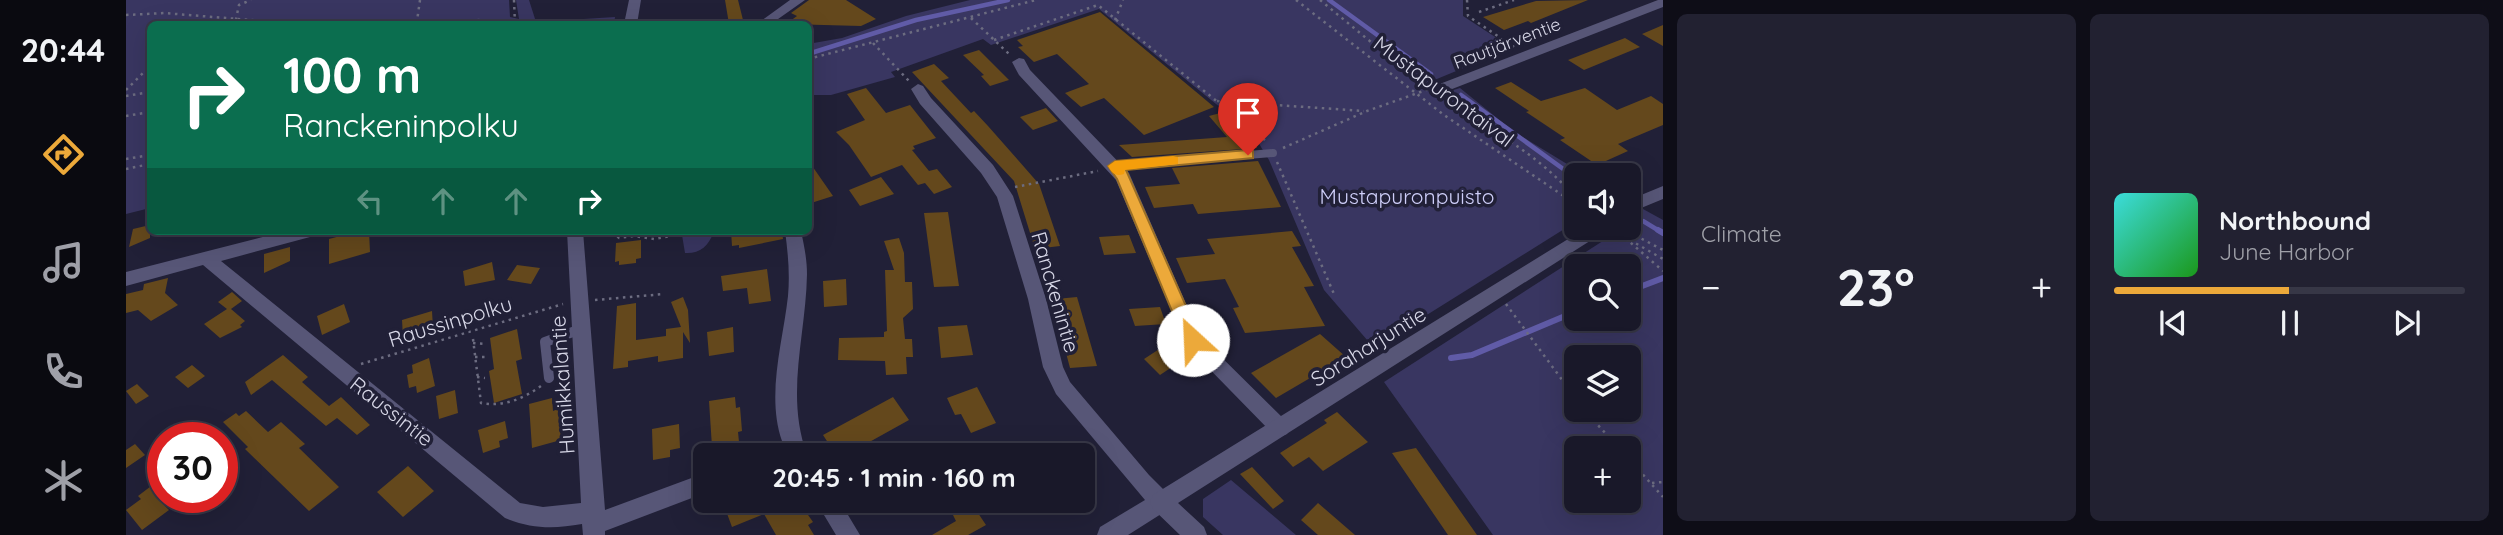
<!DOCTYPE html>
<meta charset="utf-8">
<style>
:root{--surface:#191829;--page:#222131;--text:#f1f3f6;--muted:#9fa0a8;--line:#373746;--accent:#eca93a}
body{margin:0;font-family:Quicksand,sans-serif;background:var(--page);color:var(--text);height:100vh;display:flex;flex-direction:column;font-size:26px;white-space:nowrap}
*{box-sizing:border-box;margin:0}
p{font-size:23px;color:var(--muted)}
.icon{flex:none;width:38px;height:38px;fill:none;stroke:currentColor;stroke-width:2;stroke-linecap:round;stroke-linejoin:round}
.map{position:relative;flex:1;overflow:hidden}
.drawer{display:flex;flex-direction:column;gap:14px;padding:14px;background:#0e0d17;width:840px}
.drawer>*{flex:none}
.guide{position:absolute;left:21px;top:21px;width:665px;height:214px;border-radius:10px;box-shadow:0 7px 28px #0002,0 0 0 2px var(--line);background:#0b6e4f;color:#fff;overflow:hidden}
.tools{position:absolute;left:1438px;top:163px;display:grid;gap:14px}
.tools a{display:grid;place-items:center;width:77px;height:77px;border-radius:10px;background:var(--surface);box-shadow:0 7px 28px #0002,0 0 0 2px var(--line);font-size:35px}
.speed{position:absolute;left:21px;top:422px;display:flex;gap:14px;font-size:35px;font-weight:700;text-align:center}
.speed>*{display:grid;place-content:center;width:91px;height:91px;border-radius:50%;background:var(--surface);box-shadow:0 7px 28px #0002,0 0 0 2px var(--line);line-height:1}
.speed .limit{border:10px solid #d22;background:#fff;color:#111}
.pin{position:absolute;display:grid;place-items:center;width:60px;height:60px;color:#fff;margin:-72px -30px;border-radius:50% 50% 50% 0;rotate:-45deg;box-shadow:0 0 7px #0007}
.pin .icon{rotate:45deg}
.me{position:absolute;width:77px;margin:-38px;rotate:335deg;stroke-linejoin:round;filter:drop-shadow(0 0 5px #0008)}
.turn{display:flex;align-items:center;gap:24px;height:147px;padding:0 21px;font-size:32px}
.turn .icon{width:91px;height:91px;stroke-width:2.5}
.turn b{display:block;font-size:49px;line-height:60px}
.lanes{display:flex;align-items:center;height:66px;padding:0 21px;background:#0003;justify-content:center;gap:35px;direction:ltr}
.lanes .off{opacity:.35}
.big{font-size:52px;font-weight:800;line-height:1.1}
.drawer .widget{flex:1;display:flex;flex-direction:column;justify-content:center;gap:10px;min-width:0;padding:0 24px;border-radius:10px;background:var(--page)}
.song{display:flex;align-items:center;gap:21px}
.cover{width:84px;height:84px;border-radius:10px;background:linear-gradient(135deg,hsl(180 70% 55%),hsl(120 70% 35%))}
.played{height:7px;border-radius:4px;background:linear-gradient(90deg,var(--accent) 50%,var(--line) 50%)}
.keys{display:flex;justify-content:space-around;direction:ltr}
.heat{display:flex;justify-content:space-between;align-items:center;font-size:38px;direction:ltr}
.drawer .tiles{flex:1;display:grid;gap:14px;grid-template-columns:repeat(2,1fr)}
.trip{position:absolute;left:567px;top:443px;width:402px;height:70px;border-radius:10px;background:var(--surface);box-shadow:0 7px 28px #0002,0 0 0 2px var(--line);font-weight:800;line-height:70px;text-align:center}
main{display:flex;flex:1;min-height:0}
.tab-bar{display:flex;flex-direction:column;width:126px;justify-content:space-around;align-items:center;background:#0a0a10;color:var(--muted)}
.tab-bar .icon{width:49px;height:49px}
.tab-bar .on{color:var(--accent)}
.tab-bar b{font-size:32px;color:var(--text)}
.map>svg:first-child{display:block}
</style>
<main>
<nav class="tab-bar">
<b>20:44</b>
<svg class="icon on" aria-label="directions" viewBox="0 0 24 24"><path d="M12 3l9 9-9 9-9-9zM9 14v-3h6M13 9l2 2-2 2"/></svg>
<svg class="icon" aria-label="music" viewBox="0 0 24 24"><path d="M9 18V5l10-2v13"/><circle cx="6" cy="18" r="3"/><circle cx="16" cy="16" r="3"/></svg>
<svg class="icon" aria-label="phone" viewBox="0 0 24 24"><path d="M5 4h4l2 5-3 2q2 4 5 5l2-3 5 2v4C11 20 4 13 5 4z"/></svg>
<svg class="icon" aria-label="climate" viewBox="0 0 24 24"><path d="M12 3v18M4 7l16 10M4 17L20 7"/></svg>
</nav>
<div class="map">
<svg width="1537" height="535" viewBox="0 0 1537 535">
<rect width="100%" height="100%" fill="#212037"/>
<!-- green -->
<path fill="#393661" fill-rule="evenodd" d="M0 0H383L384 17 393 19 390 0H403L410 22 489 17 488 24H24V208L0 214Z
M844 0H1337V16L1386 48 1306 81 1321 92 1334 88 1387 131 1459 175H1451V221L1248 348 1198 290 1143 160 1127 134 973 9 865 45 857 39 765 72 769 77 705 95H683L682 44 716 38 780 16Z
M1517 209 1537 220V535H1367L1258 382 1497 228H1503V222ZM1451 266H1503V318H1451ZM1451 357H1503V410H1451ZM1451 448H1503V500H1451Z
M565 231 587 233C583 246 573 254 559 253L556 235Z
M1105 480 1170 535H1097L1077 517V499Z"/>
<g fill="none" stroke-linecap="round" stroke-linejoin="round">
<!-- stream-far1 -->
<path stroke="#605ba7" stroke-width="4.5" d="M1203 0 1305 74
M682 54 790 20 882 0
M1335 95 1451 179
M1517 221 1535 232"/>
<!-- stream -->
<path stroke="#605ba7" stroke-width="6" d="M1532 230 1537 233
M1503 291 1537 278
M1325 358 1346 355 1451 311"/>
</g>
<!-- building -->
<path fill="#64481c" d="M599 0H612L618 24H603Z
M683 0H720L750 19 735 26 660 24 671 16 665 13Z
M1462 0 1405 23 1402 21 1378 30 1357 17 1410 1Z
M974 12 1075 96 1088 107 1018 135 978 98 955 107 939 93 963 84 931 54 908 62 892 47 897 46 891 40Z
M1537 25V46L1516 34Z
M1499 38 1514 47 1458 70 1442 60Z
M853 50 883 80 864 86 855 76 858 75 837 55Z
M808 64 823 78 815 81 845 113 848 111 862 126 913 184 934 246 909 249 888 181 786 72Z
M1385 82 1415 101 1459 88 1491 110 1525 96 1537 104V125L1492 144 1502 151 1471 165 1434 140 1439 138 1400 112 1403 111 1369 88Z
M740 88 760 113 784 105 810 138 787 146 789 149 786 150 803 171 811 169 826 187 808 194 799 183 792 185 776 165 745 177 723 145 710 132 739 120 721 94Z
M920 108 932 121 907 130 894 117Z
M1098 112 1119 135H1124L1131 148 1006 157 993 145 1101 137 1083 116Z
M682 160 707 196 682 204Z
M1132 161 1155 207 1072 214 1067 204 1028 208 1019 187 1054 184 1046 168Z
M755 177 768 194 734 206 723 190Z
M822 212 833 286 808 287 798 213Z
M24 225V238L3 247 7 229Z
M233 231H243L244 252 203 264V239Z
M605 231H656L657 239 613 248V245L606 246Z
M1166 231 1175 246 1166 247 1188 286 1178 287 1199 326 1119 333 1107 308 1113 307 1099 279 1061 283 1050 258 1089 254 1081 239Z
M1003 235 1010 253 978 255 973 237Z
M773 238 778 253 779 282H786L787 309 777 318 779 339H786L787 357H780L781 374 760 375 759 361 712 360 713 338 758 337V332L761 331 759 270H768L758 241Z
M515 240V258L510 259V263L493 265V261L489 262 490 243Z
M164 247V261L138 273V254Z
M366 262 369 280 339 286 337 271Z
M391 265 414 268 405 284 381 280Z
M641 269 645 301 623 304 621 288 597 291 595 276Z
M42 278 39 293 52 305 25 321 12 310 0 313V294L17 290 18 284Z
M720 279 721 305 698 307 697 281Z
M106 292 116 301 105 309 119 321 114 325 116 327 94 338 78 324 101 309 92 302Z
M557 297 562 310 564 343 557 332V358L532 362V356L502 361V367L487 369 491 306 510 303V340L540 336V329L555 327 545 302Z
M951 297 971 366 944 368 935 334H941L930 299Z
M218 304 224 322 196 335 191 316Z
M1034 307 1040 324 1009 326 1003 309Z
M306 311 307 328 277 337 276 320Z
M841 325 847 355 815 358 812 327Z
M607 327 608 352 583 356 581 332Z
M391 329 396 359 390 361 396 394 368 403 363 371 368 369 364 338Z
M1194 334 1220 357 1150 398 1125 373Z
M1041 344 1058 359 1034 375 1018 359Z
M157 355 182 377 176 382 203 406 215 397 244 425 231 435 211 418 200 426 146 380 125 395 119 382Z
M303 358 309 386 291 393 290 386 283 388 281 375 287 373 286 365Z
M66 365 79 376 62 388 49 377Z
M11 384 23 396 10 404 0 391Z
M851 387 870 423 845 433 835 414 829 415 821 398Z
M329 390 332 413 313 419 310 396Z
M609 397 610 408 614 407 616 431 612 432 613 442 586 447 583 401Z
M767 397 783 420 720 455H710L697 435Z
M426 398 427 411 432 409 435 440 406 448 403 404Z
M120 411 142 432 155 422 179 444 173 448 213 487 183 511 119 449 122 447 97 422 110 413 113 416Z
M1211 412 1242 442 1197 471 1183 457 1167 467 1154 453 1201 423 1198 420Z
M379 421 382 438 373 441 374 447 357 453 352 430Z
M553 424 554 448 544 450V457L527 460 526 429Z
M9 444 19 455 0 468V450Z
M1290 448 1351 535H1322L1266 453Z
M282 466 308 491 277 517 251 492Z
M1126 467 1158 501 1147 509 1114 474Z
M37 477 36 503 43 510 16 530 0 510 15 499 12 496Z
M596 500H669L675 515 680 512 687 522 682 525 688 535H650L638 514 606 527Z
M1192 503 1229 535H1192L1175 520Z
M846 504 860 525 842 535H806L830 521 827 515Z"/>
<g fill="none" stroke-linecap="round" stroke-linejoin="round">
<!-- path -->
<path stroke="#6c6c80" stroke-width="2.5" stroke-dasharray="2.5 4.5" stroke-linecap="butt" d="M294 0 291 21 295 24
M388 0 389 24
M1170 0 1318 115 1451 205
M1194 0 1268 61 1304 86
M1341 0 1342 16 1388 47
M1353 12 1388 0
M0 15 38 13 174 24
M845 18 883 54
M989 20 997 0
M96 24 110 19 113 5 125 0
M222 24 224 22
M302 24 354 20 387 24
M868 40 972 5 1140 141
M747 43 783 81
M682 59 910 0
M0 90 24 66
M0 96 24 92
M1320 100C1366 131 1416 156 1451 200
M1091 101 1238 111
M0 116 24 112
M1157 148 1241 111 1303 89
M0 159 24 155
M1151 162 1208 294
M0 169 24 164
M889 187 972 171
M1489 229 1537 271
M1490 229H1497L1537 250
M487 231 493 238 508 236 528 239 562 233
M1504 240 1537 259
M469 300 538 294
M1380 304 1451 400
M347 339 355 403C377 407 397 399 415 386
M347 343 359 344
M349 357H361
M235 364 437 304
M351 377 359 378
M1458 410 1493 448
M1503 459 1537 497
M1526 483 1537 482"/>
<!-- service-far1 -->
<path stroke="#575677" stroke-width="8" d="M989 166 1147 153"/>
<!-- service -->
<path stroke="#575677" stroke-width="10" d="M423 378 419 342 455 329"/>
<!-- minor -->
<path fill="#575677" fill-rule="evenodd" d="M503 0H515L511 24H498Z
M664 0H679L645 24H631Z
M1532 0H1537V7L1321 91H1311L1309 88 1311 85Z
M893 58 898 59 904 70 1003 173 1074 336 1161 422 1164 428 1161 434 1154 437 1147 434 1060 345 990 180 893 75 886 62Z
M792 84 797 86 805 98 867 165 887 196 920 299 937 367 944 382 1023 475 1043 495 1046 502 1043 509 1002 535H971L974 527 1019 500 930 394 917 367 902 299 871 197 855 173 794 104 785 89Z
M160 231H192L184 237 95 261 394 503 417 507 455 503 441 231H457L479 510 579 473V493L479 531V535H457L456 524C428 529 406 529 379 518L77 265 0 286V272Z
M659 231H675C678 245 681 259 681 274 680 336 659 394 681 455H636L639 448 656 441C640 395 657 342 662 296 664 274 662 253 659 231Z
M689 500H713L734 535H710Z"/>
<!-- tertiary -->
<path fill="#575677" fill-rule="evenodd" d="M1537 186V199L1503 213V200Z
M1460 228H1480L1478 232 1052 503 1078 527 1081 535H1054L1027 509 1024 502 1027 495Z"/>
</g>
<!-- route -->
<path fill="#eca93a" stroke="#996e26" stroke-width="2" d="M1122 150 1127 151V158L1000 170 1075 340 1073 345H1061L1058 340 991 179 982 166 989 161Z"/>
<!-- slow -->
<path fill="#f59e0b" d="M1047 156 1052 157V164L999 170 998 174C989 177 986 173 982 166L989 161Z"/>
<g text-anchor="middle" dominant-baseline="central" stroke-width="7" stroke-linejoin="round" paint-order="stroke">
<!-- far-street labels -->
<g font-size="18" fill="#d7d7e7" stroke="#212037">
<text transform="translate(1381 43) rotate(-21)">Rautjärventie</text>
</g>
<!-- street labels -->
<g font-size="21" fill="#d7d7e7" stroke="#212037">
<text transform="translate(1318 91) rotate(37)">Mustapurontaival</text>
<text transform="translate(930 292) rotate(74)">Ranckenintie</text>
<text transform="translate(324 321) rotate(-17)">Raussinpolku</text>
<text transform="translate(1242 346) rotate(-32)">Soraharjuntie</text>
<text transform="translate(436 385) rotate(-94)">Humikkalantie</text>
<text transform="translate(266 411) rotate(38)">Raussintie</text>
</g>
<!-- park labels -->
<g font-size="21" fill="#cfcffa" stroke="#212037">
<text x="1281" y="196">Mustapuronpuisto</text>
</g>
</g>
</svg>
<div class="tools">
<a><svg class="icon" aria-label="sound" viewBox="0 0 24 24"><path d="M4 9h4l5-4v14l-5-4H4zM17 9q2 3 0 6"/></svg></a>
<a><svg class="icon" aria-label="search" viewBox="0 0 24 24"><circle cx="10" cy="10" r="6"/><path d="M15 15l6 6"/></svg></a>
<a><svg class="icon" aria-label="layers" viewBox="0 0 24 24"><path d="M12 4l9 5-9 5-9-5zM3 14l9 5 9-5"/></svg></a>
<a>+</a>
</div>
<div class="speed"><div class="limit">30</div></div>
<div class="pin" style="left:1122px;top:155px;background:#d93025"><svg class="icon" aria-label="arrive" viewBox="0 0 24 24"><path d="M6 21V4h12l-3 4 3 4H6"/></svg></div>
<svg class="me" style="left:1067px;top:340px" viewBox="-20 -20 40 40"><circle r="19" fill="#fff"/><path d="M0-13L10 11 0 6-10 11z" fill="#eca93a"/></svg>
<div class="trip">20:45 · 1 min · 160 m</div>
<div class="guide">
<div class="turn"><svg class="icon" aria-label="right" viewBox="0 0 24 24"><path d="M7 20v-9h11M14 6l5 5-5 5"/></svg><div><b>100 m</b>Ranckeninpolku</div></div>
<div class="lanes"><svg class="icon off" aria-label="left" viewBox="0 0 24 24"><path d="M17 20v-9H6M10 6l-5 5 5 5"/></svg><svg class="icon off" aria-label="ahead" viewBox="0 0 24 24"><path d="M12 20V5M6 11l6-6 6 6"/></svg><svg class="icon off" aria-label="ahead" viewBox="0 0 24 24"><path d="M12 20V5M6 11l6-6 6 6"/></svg><svg class="icon" aria-label="right" viewBox="0 0 24 24"><path d="M7 20v-9h11M14 6l5 5-5 5"/></svg></div>
</div>
</div>
<section class="drawer">
<div class="tiles">
<div class="widget"><p>Climate</p>
<div class="heat"><a>−</a><b class="big">23°</b><a>+</a></div>
</div>
<div class="widget">
<div class="song"><i class="cover"></i><div><b>Northbound</b><p>June Harbor</p></div></div>
<div class="played"></div>
<div class="keys"><svg class="icon" aria-label="previous" viewBox="0 0 24 24"><path d="M18 5L8 12l10 7zM5 5v14"/></svg><svg class="icon" aria-label="pause" viewBox="0 0 24 24"><path d="M8 5v14M16 5v14"/></svg><svg class="icon" aria-label="next" viewBox="0 0 24 24"><path d="M6 5l10 7-10 7zM19 5v14"/></svg></div>
</div>
</div>
</section>
</main>
